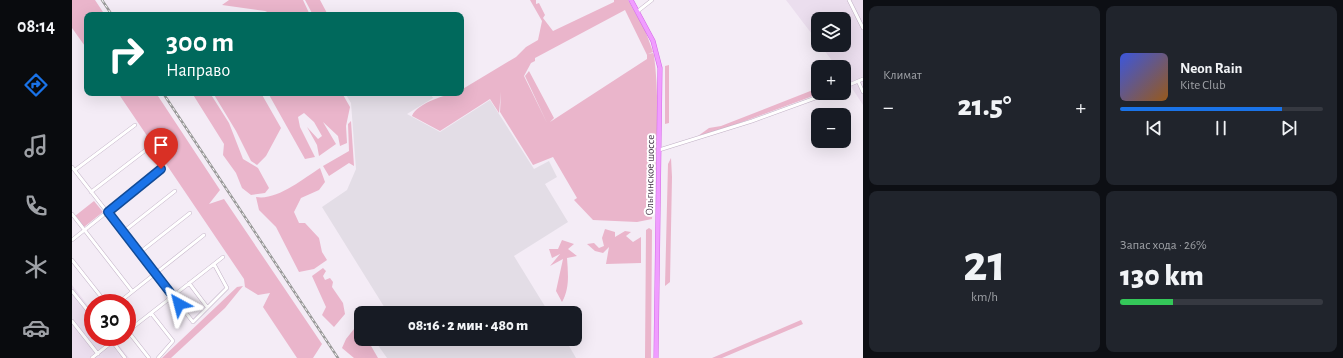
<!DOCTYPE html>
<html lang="ru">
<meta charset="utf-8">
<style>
:root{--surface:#171b24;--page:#20242c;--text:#f1f3f6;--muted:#9ea1a6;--line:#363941;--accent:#1a73e8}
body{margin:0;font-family:"Alegreya Sans",sans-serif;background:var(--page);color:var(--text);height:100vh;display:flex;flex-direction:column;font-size:15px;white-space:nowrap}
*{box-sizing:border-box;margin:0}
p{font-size:13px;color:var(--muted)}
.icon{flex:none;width:22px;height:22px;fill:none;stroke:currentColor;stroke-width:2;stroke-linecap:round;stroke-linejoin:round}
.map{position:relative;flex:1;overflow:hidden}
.side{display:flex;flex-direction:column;gap:6px;padding:6px;background:#0d0f14;width:480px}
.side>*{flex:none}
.hud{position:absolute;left:12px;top:12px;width:380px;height:84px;border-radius:8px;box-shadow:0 4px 16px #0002;background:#00695c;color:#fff;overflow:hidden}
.buttons{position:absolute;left:739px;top:12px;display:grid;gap:8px}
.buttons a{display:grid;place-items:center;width:40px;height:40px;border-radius:8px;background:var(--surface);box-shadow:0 4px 16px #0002;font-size:20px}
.speed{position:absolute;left:12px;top:294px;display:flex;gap:8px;font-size:20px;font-weight:700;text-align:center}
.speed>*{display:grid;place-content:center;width:52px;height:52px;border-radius:50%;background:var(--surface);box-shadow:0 4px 16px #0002;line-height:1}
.speed .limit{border:6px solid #d22;background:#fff;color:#111}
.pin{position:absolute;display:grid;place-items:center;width:34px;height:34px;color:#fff;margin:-41px -17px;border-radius:50% 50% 50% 0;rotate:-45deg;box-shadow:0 0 4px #0007}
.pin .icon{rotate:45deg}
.me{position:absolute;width:44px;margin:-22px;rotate:322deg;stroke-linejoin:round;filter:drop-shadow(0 0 3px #0008)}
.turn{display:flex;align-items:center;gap:14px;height:84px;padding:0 16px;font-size:18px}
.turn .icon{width:52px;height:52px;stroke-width:2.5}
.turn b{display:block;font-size:28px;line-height:34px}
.big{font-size:30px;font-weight:800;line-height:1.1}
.side .card{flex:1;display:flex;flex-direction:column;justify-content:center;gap:6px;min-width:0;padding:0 14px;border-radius:8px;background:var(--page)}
.side .dial{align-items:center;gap:0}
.dial b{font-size:52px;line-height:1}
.song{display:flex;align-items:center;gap:12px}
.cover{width:48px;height:48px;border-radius:6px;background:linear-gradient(135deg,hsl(230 70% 55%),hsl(30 70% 35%))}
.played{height:4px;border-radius:2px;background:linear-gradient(90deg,var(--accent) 80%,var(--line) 80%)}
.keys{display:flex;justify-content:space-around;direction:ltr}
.heat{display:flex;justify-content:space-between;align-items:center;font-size:22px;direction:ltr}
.charge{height:6px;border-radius:3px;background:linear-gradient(90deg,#34c759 26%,var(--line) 0)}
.side .tiles{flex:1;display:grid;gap:6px;grid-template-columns:repeat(2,1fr)}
.trip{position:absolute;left:282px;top:306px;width:228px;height:40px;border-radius:8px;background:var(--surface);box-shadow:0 4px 16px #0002;font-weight:800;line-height:40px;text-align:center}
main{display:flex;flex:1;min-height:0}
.menu{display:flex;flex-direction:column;width:72px;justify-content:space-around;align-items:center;background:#090b0e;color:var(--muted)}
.menu .icon{width:28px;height:28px}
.menu .selected{color:var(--accent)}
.menu b{font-size:18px;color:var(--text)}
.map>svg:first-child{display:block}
</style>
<main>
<nav class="menu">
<b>08:14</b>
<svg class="icon selected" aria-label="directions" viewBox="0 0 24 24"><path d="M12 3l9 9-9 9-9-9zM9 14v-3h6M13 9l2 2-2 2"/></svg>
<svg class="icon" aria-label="music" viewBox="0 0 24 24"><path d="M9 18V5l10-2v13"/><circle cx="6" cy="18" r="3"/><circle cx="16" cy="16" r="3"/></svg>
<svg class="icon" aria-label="phone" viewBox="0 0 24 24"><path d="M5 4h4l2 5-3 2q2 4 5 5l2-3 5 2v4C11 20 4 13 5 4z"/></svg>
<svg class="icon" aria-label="climate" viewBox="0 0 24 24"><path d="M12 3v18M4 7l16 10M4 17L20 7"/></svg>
<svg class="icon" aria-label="car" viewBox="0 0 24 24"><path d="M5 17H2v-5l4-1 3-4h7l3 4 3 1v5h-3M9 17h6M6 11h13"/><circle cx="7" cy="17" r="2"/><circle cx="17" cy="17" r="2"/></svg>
</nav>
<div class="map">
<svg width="791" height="358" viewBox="0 0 791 358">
<rect width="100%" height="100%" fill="#f4ecf6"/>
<!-- residential -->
<path fill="#ebdeee" d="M714 0H791V105L772 76V67H765L748 45H772V19H746V42Z
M0 285 21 312V337H40L57 358H0Z"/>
<!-- industrial -->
<path fill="#e3dde6" d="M273 93H358L361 98 335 114 368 132 418 100 462 169 477 161 485 177 473 184 496 222 442 256 477 313H316L250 207 275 190 284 169 279 103Z
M307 339H493L504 358H315L303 341Z"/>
<!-- green -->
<path fill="#eab5cb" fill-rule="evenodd" d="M0 0H23L33 15H15V49L0 28Z
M157 0H231L238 15H202L193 11 150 5Z
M233 0H248L256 15H241Z
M458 0H464V4L467 3 473 15 471 18 481 31 542 2V0H556L573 30 581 52 576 54 581 53 582 55C589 109 583 168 580 219L565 222 521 220 502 200 505 198 481 157 461 165 428 112 429 92 427 113 418 99 368 131 340 116C345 103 376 93 389 93V90L444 57 454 47 466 40 470 21ZM553 10 575 55V59L478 122 482 118 457 71 453 76 475 123 452 76 459 63 463 61V58Z
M597 65V123L593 124V66Z
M746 88V93H749L662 125 626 136 637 128 649 126Z
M46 93H84L148 190 137 204 152 199 250 344 241 358H225L191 307 198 293 186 295 173 287 172 279Z
M120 93H138L157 123 171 159 186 168 197 188 193 193 179 195 170 188 164 173 151 155 152 144Z
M141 93H189L209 128 194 156 185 165 179 161 164 131Z
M196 93H270L278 107 274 126 275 143 268 146 266 136 251 122 264 144 247 156 245 145 235 127 246 139 250 136 242 122 232 113 226 117 228 127 243 157 233 159Z
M279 121 282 166 277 163 257 176 251 166 277 151 276 124Z
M599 158 600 177 598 282 593 286 596 164Z
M248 168 253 182 247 190 229 198 222 212 227 223H233L247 238 250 252 255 260 242 269 227 272 204 227 187 210 184 197C204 201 231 179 248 168Z
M22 201 31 212 12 227 3 216Z
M577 228 580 230 579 358H573L574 230Z
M533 229 543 232V237L553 231 559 232 554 236 561 242 569 237V263L534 264 537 247 531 253 523 251 515 244 522 243 527 248 532 246 530 238Z
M490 240 502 244 496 249 505 256 495 258C496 273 498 288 490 302L484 291 491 259 478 266 488 254 480 258 477 249H486Z
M251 268 254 271 251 276 253 280 258 278 261 282 260 287 271 303 273 314 262 327 250 315 254 307 240 276Z
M171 286 153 308 99 358H90L165 287Z
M729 320 731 324 650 358H640Z
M286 324 289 329V339H295L306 358H282L270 348 274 339Z"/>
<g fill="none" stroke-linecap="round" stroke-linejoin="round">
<!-- minor casing -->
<g stroke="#c1b1c5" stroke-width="4">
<path id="minor" d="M777 0 791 28
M566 11 580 0
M786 81 791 92
M772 87 791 79
M587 150 680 121 757 93
M0 167 121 322 155 288 142 264
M3 170 63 125
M19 192 79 146
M0 214 60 291
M51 232 103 191
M0 240 89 169
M67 253 118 213
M0 260 34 303
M117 283 135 307
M0 291 21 317
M46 303 132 235
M79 313 101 341 86 358
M0 321 26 354
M55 330 77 358
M56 331 151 257
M37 337 53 358
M20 358 41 341"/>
</g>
<!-- major casing -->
<g stroke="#d369e7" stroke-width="5">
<path id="major" d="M559 0 581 41 588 68 584 358"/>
</g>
<!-- minor -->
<use href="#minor" stroke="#fff" stroke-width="3"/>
<!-- major -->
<use href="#major" stroke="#f09cff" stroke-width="4"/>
<!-- rail casing -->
<g stroke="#9a9a9a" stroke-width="2.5">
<path id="rail" d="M30 0 40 15
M91 93 266 358"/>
</g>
<!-- rail -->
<use href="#rail" stroke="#fff" stroke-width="1" stroke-dasharray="3" stroke-linecap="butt"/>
</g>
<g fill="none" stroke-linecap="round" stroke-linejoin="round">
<!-- route casing -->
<g stroke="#114b97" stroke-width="10">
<path id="route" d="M89 169 36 212 107 304"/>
</g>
<!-- route -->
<use href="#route" stroke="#1a73e8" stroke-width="7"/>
</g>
<g text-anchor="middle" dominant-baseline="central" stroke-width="4" stroke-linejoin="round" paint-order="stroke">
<!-- street labels -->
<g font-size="11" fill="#47394b" stroke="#fff">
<text transform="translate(578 175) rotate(-89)">Ольгинское шоссе</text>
</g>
</g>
</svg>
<div class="buttons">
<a><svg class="icon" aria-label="layers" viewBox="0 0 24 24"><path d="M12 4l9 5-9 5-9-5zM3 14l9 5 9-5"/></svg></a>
<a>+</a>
<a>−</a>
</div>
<div class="speed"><div class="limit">30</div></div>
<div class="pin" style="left:89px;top:169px;background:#d93025"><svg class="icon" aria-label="arrive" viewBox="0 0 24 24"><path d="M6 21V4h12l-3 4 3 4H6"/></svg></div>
<svg class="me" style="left:107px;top:304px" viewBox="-20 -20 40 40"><path d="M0-17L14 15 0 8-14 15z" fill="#1a73e8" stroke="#fff" stroke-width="4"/></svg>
<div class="trip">08:16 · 2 мин · 480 m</div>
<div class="hud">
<div class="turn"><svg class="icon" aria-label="right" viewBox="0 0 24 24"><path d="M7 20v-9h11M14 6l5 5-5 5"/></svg><div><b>300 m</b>Направо</div></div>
</div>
</div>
<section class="side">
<div class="tiles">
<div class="card"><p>Климат</p>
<div class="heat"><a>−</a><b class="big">21.5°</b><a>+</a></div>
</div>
<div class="card">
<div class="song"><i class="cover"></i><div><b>Neon Rain</b><p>Kite Club</p></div></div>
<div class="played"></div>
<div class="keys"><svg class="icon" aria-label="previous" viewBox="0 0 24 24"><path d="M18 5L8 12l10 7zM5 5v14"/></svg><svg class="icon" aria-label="pause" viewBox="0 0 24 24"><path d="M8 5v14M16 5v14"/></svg><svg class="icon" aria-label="next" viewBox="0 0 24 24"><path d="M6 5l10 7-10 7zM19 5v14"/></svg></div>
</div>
<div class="card dial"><b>21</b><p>km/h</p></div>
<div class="card"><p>Запас хода · 26%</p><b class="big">130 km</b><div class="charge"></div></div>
</div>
</section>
</main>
